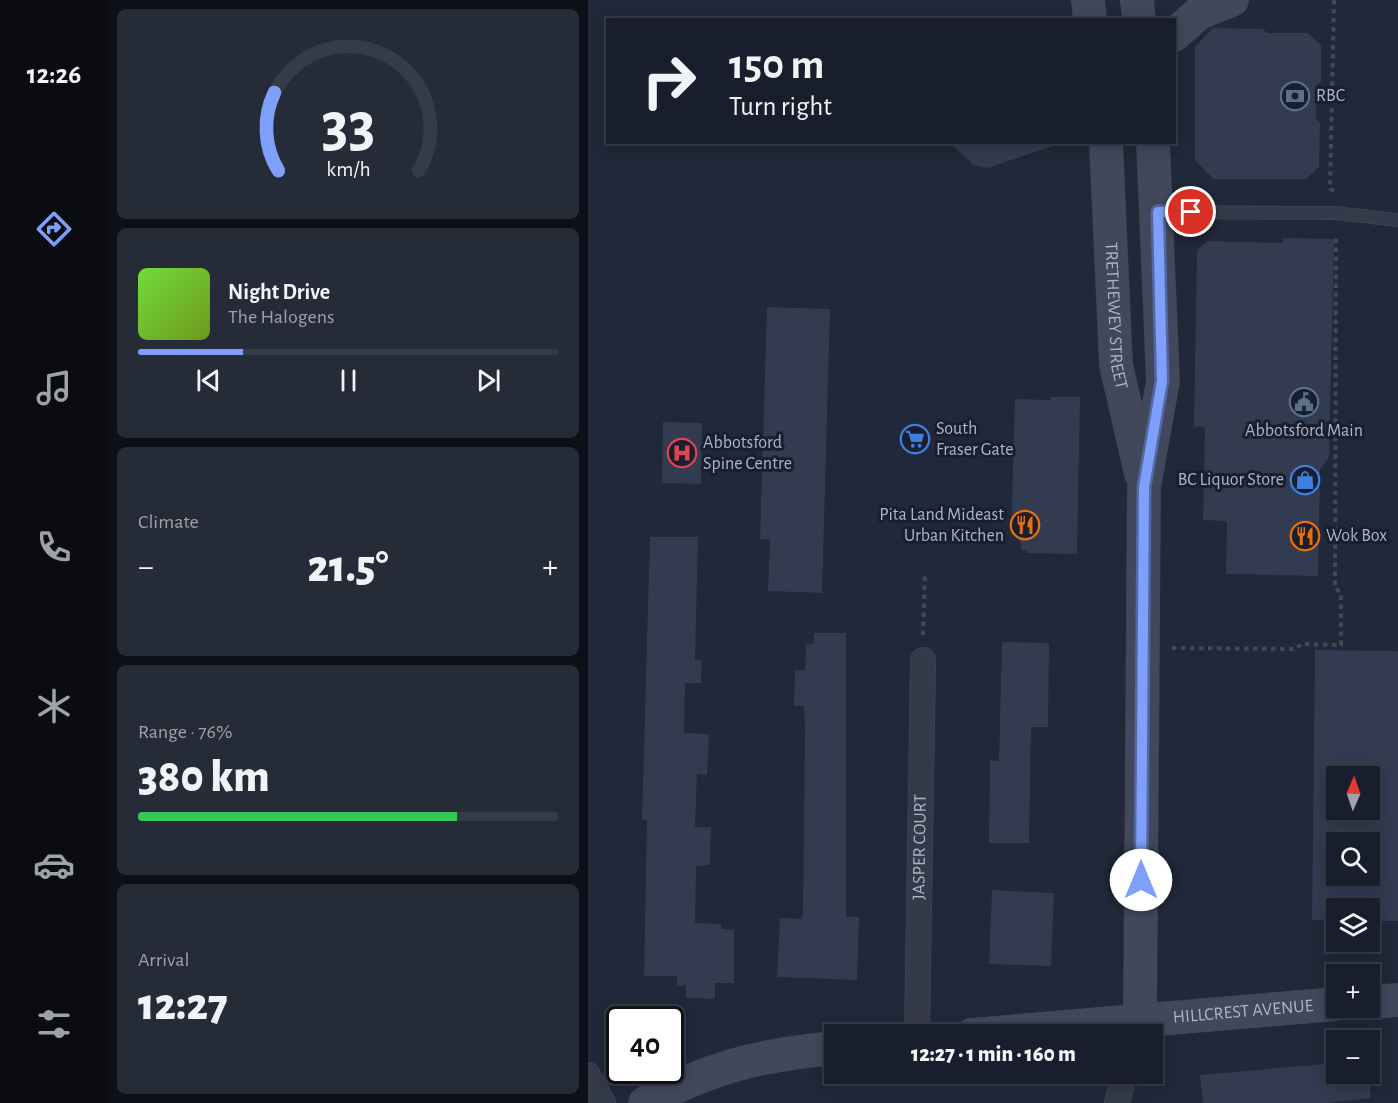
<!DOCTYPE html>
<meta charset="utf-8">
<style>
:root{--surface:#181e2b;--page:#252b37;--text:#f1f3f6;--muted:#9fa2a9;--line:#363c47;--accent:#7ea0fb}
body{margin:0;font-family:"Alegreya Sans",sans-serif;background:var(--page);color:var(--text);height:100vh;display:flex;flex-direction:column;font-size:22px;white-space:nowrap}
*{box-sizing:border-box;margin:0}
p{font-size:20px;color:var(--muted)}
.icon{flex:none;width:33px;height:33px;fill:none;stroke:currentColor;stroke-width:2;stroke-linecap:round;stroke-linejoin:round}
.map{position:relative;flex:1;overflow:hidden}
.drawer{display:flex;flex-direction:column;gap:9px;padding:9px;background:#0d1018;width:480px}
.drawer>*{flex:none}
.guide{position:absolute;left:18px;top:18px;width:570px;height:126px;border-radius:0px;box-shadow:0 3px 15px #0003,0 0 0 2px var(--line);background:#181e2b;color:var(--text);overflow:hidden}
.needle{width:39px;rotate:2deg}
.fabs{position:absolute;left:738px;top:766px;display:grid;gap:12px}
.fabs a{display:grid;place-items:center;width:54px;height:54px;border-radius:0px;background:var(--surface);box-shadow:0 3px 15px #0003,0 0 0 2px var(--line);font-size:30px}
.speed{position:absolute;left:18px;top:1006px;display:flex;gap:12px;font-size:30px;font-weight:700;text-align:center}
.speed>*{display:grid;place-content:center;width:78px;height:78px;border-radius:50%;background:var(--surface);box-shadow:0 3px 15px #0003,0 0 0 2px var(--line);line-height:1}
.speed .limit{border:3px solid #111;border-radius:9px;background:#fff;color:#111}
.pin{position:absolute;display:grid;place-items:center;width:51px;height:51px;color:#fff;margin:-26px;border:3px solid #fff;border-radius:50%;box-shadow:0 2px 6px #0007}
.me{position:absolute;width:66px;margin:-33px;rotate:0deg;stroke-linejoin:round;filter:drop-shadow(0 0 4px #0008)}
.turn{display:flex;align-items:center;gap:21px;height:126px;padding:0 24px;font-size:27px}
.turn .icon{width:78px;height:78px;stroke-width:2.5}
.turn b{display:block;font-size:42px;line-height:51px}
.big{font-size:45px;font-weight:800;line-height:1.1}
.drawer .widget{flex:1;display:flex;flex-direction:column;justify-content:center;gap:9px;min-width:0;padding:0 21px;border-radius:9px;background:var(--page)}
.drawer .dial{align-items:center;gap:0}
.dial svg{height:156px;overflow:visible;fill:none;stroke:var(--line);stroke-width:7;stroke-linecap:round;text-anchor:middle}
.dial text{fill:var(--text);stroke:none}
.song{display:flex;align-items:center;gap:18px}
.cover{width:72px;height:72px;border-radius:9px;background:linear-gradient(135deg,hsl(100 70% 55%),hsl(80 70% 35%))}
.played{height:6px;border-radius:3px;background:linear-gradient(90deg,var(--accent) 25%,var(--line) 25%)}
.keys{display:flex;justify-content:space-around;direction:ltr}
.heat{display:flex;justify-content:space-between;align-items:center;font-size:33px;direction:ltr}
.charge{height:9px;border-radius:4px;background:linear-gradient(90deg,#34c759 76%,var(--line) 0)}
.trip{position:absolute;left:236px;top:1024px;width:339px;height:60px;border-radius:0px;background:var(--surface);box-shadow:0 3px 15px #0003,0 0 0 2px var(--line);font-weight:800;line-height:60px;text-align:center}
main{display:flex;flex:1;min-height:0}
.menu{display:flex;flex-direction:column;width:108px;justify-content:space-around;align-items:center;background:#0a0c11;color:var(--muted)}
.menu .icon{width:42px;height:42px}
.menu .on{color:var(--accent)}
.menu b{font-size:27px;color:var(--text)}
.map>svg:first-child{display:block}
</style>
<main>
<nav class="menu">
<b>12:26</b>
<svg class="icon on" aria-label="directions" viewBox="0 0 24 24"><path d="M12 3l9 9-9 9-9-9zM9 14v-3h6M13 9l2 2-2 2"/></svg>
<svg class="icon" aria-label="music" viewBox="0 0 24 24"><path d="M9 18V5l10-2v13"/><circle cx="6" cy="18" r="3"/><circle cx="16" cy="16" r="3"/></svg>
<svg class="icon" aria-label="phone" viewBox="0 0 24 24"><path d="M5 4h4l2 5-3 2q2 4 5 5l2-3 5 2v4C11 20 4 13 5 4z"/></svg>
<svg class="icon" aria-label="climate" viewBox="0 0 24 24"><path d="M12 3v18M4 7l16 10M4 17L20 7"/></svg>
<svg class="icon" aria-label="car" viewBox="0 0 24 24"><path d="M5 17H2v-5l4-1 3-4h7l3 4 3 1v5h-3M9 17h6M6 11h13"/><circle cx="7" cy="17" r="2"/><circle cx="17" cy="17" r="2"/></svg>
<svg class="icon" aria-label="filters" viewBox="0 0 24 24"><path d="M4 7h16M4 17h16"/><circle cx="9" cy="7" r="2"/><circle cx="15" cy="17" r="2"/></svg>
</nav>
<section class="drawer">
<div class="widget dial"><svg viewBox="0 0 100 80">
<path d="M14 69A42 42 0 1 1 86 69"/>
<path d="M14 69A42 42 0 0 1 12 29" stroke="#7ea0fb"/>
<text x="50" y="56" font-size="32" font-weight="700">33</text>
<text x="50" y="72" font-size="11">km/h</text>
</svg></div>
<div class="widget">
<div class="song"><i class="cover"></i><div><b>Night Drive</b><p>The Halogens</p></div></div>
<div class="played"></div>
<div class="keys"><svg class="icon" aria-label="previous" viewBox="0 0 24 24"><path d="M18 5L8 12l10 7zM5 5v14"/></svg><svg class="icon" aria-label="pause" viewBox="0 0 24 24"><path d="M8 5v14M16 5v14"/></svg><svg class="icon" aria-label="next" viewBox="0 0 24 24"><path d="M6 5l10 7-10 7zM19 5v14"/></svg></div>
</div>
<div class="widget"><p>Climate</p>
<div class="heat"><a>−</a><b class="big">21.5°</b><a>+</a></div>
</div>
<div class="widget"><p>Range · 76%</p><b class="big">380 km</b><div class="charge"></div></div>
<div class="widget"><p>Arrival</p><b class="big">12:27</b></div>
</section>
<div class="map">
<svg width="810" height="1103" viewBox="0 0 810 1103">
<rect width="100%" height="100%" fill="#202839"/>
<!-- building -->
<path fill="#323b50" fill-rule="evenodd" d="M625 28 675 29 679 33H720L733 45V82L728 85V118L732 123 731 167 718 179H625L607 160V47Z
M362 142H467L468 145 400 168 385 165Z
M695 238 746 239 741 458 732 469 730 576 638 574 639 521 615 520 617 427 606 426 609 250 620 241 695 243Z
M179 307 242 309 234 593 180 591 182 540 172 539Z
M463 397H492L489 554 439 553V550H433V543L423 532 427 399 463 400Z
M75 422 114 423 113 484 74 483Z
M62 537H110L107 660H114L113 683H97L96 733 121 734 119 775 109 774 107 827H123L122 865 108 866 107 923 133 924V929L146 930V983H127V999L98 998V985L89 986V976H56L59 820H54Z
M226 633H258V917H271L269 980 189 977 192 918 214 919 215 909 217 732 216 706H206L207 670H217L218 644H226Z
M414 642 461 643 460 727H443L441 843H401L402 760 411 761Z
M727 650 810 651V921H782V909H748V921L724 920ZM748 777H782V810H748ZM748 843H782V876H748Z
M404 890 466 893 463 966 401 964Z
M748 1063V1074H780L783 1098 739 1103H615L612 1075Z"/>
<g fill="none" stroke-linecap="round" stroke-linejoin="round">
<!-- lane casing -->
<g stroke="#3d4353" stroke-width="14">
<path id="lane" d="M570 212 747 213 810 220"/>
</g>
<!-- street casing -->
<g stroke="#3d4353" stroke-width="26">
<g id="street">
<path id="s1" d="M329 1035 335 660"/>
<path d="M0 1075 15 1103"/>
<path d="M529 1103 536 1074"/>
</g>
</g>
<!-- secondary casing -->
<g stroke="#3d4353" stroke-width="34">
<g id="secondary">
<path d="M500 0 502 20"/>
<path d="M549 0 551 20"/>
<path d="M586 35 611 13 644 0"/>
<path id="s2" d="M518 142 528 365 553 474"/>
<path d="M782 1002 810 1000"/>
<path d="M552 1021 556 487 575 381 565 142"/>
<path id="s3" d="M383 1035 748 1004"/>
<path d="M57 1103C121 1067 173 1055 246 1048"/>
</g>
</g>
<!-- path -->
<path stroke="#3a4e52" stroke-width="4" stroke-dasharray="4.5 4.5" stroke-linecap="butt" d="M746 0 742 189 747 191
M335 635 337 573
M584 648 708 649 713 644 753 645V593L747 588 748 234"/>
<!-- lane -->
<use href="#lane" stroke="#343a49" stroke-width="12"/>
<!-- street -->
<use href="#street" stroke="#343a49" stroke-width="24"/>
<!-- secondary -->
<use href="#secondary" stroke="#41485c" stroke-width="33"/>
</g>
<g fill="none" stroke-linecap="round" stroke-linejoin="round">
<!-- route casing -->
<g stroke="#5268a3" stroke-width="15">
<path id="route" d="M553 880 556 487 574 381 570 212H603"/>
</g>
<!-- route -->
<use href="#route" stroke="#7ea0fb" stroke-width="10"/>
</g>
<!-- icons -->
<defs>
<g id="bank-ring" transform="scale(1.5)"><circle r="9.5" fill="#191f2e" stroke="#5c6f8a" stroke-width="1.5"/><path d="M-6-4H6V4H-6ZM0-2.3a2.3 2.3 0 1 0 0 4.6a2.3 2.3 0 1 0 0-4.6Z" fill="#5c6f8a"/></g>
<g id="civic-ring" transform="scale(1.5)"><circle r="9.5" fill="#191f2e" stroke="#5c6f8a" stroke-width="1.5"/><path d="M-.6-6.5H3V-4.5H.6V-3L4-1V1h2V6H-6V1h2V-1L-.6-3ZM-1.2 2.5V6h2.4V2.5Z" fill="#5c6f8a"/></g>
<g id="supermarket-ring" transform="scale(1.5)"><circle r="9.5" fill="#191f2e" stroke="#3f7fe0" stroke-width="1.5"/><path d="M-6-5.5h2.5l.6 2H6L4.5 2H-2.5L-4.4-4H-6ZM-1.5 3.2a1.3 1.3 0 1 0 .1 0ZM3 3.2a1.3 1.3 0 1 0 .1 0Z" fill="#3f7fe0"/></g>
<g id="hospital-ring" transform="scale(1.5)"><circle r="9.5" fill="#191f2e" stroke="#e0444e" stroke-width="1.5"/><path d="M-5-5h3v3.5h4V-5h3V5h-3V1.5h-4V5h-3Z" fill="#e0444e"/></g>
<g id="shop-ring" transform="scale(1.5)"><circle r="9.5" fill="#191f2e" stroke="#3f7fe0" stroke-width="1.5"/><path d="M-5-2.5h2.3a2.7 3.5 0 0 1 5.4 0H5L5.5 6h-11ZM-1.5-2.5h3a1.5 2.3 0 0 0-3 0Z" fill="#3f7fe0"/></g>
<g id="restaurant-ring" transform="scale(1.5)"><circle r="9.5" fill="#191f2e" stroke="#e8710a" stroke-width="1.5"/><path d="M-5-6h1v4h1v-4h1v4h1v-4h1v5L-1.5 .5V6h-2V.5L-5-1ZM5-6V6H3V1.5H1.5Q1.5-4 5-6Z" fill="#e8710a"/></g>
</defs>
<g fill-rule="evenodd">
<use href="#bank-ring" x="707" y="96"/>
<use href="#civic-ring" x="716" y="402"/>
<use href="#supermarket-ring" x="327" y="439"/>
<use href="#hospital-ring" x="94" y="453"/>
<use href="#shop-ring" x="717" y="480"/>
<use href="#restaurant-ring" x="437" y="525"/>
<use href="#restaurant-ring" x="717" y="536"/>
</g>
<g text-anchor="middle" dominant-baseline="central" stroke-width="6" stroke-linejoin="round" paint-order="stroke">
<!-- poi labels -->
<g font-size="18" fill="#aeb4c6" stroke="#191f2e" text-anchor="start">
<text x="728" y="96">RBC</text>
<text x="348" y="429">South<tspan x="348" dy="21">Fraser Gate</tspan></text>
<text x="716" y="431" text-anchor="middle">Abbotsford Main</text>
<text x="115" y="443">Abbotsford<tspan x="115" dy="21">Spine Centre</tspan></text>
<text x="696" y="480" text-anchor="end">BC Liquor Store</text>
<text x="416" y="515" text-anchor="end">Pita Land Mideast<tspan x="416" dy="21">Urban Kitchen</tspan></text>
<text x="738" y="536">Wok Box</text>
</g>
<!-- street labels -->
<g font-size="18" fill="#aeb4c6" stroke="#191f2e">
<text stroke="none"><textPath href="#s2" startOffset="174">TRETHEWEY STREET</textPath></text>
<text stroke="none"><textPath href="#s1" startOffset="188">JASPER COURT</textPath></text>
<text stroke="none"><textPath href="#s3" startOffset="273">HILLCREST AVENUE</textPath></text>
</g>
</g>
</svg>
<div class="fabs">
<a><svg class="needle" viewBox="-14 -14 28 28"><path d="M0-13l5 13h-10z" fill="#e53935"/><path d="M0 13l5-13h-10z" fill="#9fa2a9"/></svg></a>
<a><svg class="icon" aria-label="search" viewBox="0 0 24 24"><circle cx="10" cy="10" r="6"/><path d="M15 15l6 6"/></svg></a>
<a><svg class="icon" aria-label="layers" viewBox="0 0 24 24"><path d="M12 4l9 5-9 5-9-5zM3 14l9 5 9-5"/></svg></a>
<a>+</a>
<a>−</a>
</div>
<div class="speed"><div class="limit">40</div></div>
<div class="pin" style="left:603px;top:212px;background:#d93025"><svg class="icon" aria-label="arrive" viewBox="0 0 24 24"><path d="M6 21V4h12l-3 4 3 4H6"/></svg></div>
<svg class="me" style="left:553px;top:880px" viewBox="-20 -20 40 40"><circle r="19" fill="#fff"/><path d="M0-13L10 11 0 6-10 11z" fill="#7ea0fb"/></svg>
<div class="trip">12:27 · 1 min · 160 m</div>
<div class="guide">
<div class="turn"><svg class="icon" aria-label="right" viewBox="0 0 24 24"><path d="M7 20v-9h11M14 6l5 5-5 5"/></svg><div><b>150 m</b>Turn right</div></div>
</div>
</div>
</main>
